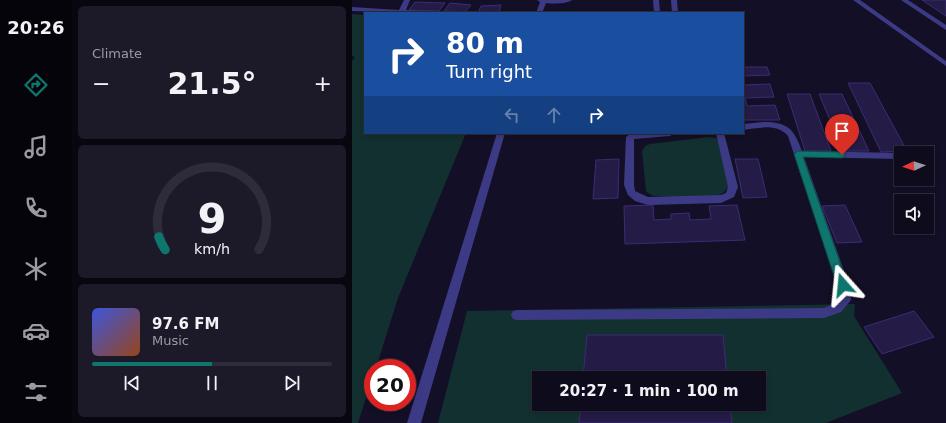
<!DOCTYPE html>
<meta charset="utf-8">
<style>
:root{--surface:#0e0b1c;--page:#1c1929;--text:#f1f3f6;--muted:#9b9ba3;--line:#2e2b3b;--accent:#0f766e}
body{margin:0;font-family:"DejaVu Sans",sans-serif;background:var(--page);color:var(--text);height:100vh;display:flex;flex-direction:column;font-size:15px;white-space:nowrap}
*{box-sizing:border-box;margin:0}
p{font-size:13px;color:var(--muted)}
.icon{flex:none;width:22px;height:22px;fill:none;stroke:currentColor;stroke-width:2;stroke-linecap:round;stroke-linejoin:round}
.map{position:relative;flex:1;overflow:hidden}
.sheet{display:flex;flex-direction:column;gap:6px;padding:6px;background:#08060f;width:280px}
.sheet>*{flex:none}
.banner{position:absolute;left:12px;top:12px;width:380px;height:122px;border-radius:0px;box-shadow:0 2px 6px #0003,0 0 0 1px var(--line);background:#1a4fa0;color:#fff;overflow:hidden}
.needle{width:26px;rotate:267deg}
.controls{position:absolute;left:542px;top:146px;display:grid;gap:8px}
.controls a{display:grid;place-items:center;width:40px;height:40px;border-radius:0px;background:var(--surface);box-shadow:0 2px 6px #0003,0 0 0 1px var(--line);font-size:20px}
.speed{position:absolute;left:12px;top:359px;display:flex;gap:8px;font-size:20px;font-weight:700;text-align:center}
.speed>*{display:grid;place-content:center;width:52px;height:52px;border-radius:50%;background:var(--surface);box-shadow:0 2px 6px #0003,0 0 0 1px var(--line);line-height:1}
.speed .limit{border:6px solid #d22;background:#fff;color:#111}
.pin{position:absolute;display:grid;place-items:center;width:34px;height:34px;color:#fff;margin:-41px -17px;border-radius:50% 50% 50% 0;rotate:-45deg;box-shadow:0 0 4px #0007}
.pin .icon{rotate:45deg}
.me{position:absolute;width:44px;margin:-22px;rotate:342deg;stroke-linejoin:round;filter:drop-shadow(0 0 3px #0008)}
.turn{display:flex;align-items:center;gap:14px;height:84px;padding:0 16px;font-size:18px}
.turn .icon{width:52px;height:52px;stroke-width:2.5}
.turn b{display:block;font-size:28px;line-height:34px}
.lanes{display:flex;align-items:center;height:38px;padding:0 16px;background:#0003;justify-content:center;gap:20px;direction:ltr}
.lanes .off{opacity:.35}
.big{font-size:30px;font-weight:600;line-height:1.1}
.sheet .card{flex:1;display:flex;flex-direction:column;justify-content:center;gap:6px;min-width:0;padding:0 14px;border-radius:6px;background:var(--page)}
.sheet .dial{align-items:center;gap:0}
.dial svg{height:104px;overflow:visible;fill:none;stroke:var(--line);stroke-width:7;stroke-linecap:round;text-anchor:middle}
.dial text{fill:var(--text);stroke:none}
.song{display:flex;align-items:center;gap:12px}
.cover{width:48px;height:48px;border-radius:6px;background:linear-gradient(135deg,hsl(230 70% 55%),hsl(20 70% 35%))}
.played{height:4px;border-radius:2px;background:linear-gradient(90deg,var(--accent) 50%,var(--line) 50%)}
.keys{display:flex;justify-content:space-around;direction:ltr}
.heat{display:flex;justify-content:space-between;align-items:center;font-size:22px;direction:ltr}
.trip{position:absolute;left:180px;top:371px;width:234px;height:40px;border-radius:0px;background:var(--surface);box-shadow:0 2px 6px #0003,0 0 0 1px var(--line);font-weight:600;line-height:40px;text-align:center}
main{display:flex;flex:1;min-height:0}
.dock{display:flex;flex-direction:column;width:72px;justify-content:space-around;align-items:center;background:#06040b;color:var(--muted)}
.dock .icon{width:28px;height:28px}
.dock .selected{color:var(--accent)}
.dock b{font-size:18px;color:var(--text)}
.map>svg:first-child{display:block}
</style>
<main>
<nav class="dock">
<b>20:26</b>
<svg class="icon selected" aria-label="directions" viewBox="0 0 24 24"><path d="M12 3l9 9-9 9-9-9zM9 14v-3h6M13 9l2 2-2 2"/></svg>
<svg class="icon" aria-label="music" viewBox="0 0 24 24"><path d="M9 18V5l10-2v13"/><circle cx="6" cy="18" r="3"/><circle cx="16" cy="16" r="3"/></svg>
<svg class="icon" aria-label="phone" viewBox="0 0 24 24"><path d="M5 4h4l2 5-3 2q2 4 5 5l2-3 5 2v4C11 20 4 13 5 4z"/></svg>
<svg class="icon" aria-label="climate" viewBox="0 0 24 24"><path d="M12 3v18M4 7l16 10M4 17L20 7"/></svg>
<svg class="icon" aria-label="car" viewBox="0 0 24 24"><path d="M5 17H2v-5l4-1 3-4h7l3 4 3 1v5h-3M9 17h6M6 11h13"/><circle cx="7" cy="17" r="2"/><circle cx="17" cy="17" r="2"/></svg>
<svg class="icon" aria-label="filters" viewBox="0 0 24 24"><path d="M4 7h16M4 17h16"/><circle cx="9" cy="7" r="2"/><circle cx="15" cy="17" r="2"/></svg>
</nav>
<section class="sheet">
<div class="card"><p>Climate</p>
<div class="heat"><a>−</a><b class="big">21.5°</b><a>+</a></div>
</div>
<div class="card dial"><svg viewBox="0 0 100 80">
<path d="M14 69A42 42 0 1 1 86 69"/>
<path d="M14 69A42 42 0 0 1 9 59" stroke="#0f766e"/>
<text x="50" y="56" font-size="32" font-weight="700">9</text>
<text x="50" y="72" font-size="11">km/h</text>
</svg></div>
<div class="card">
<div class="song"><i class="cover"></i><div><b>97.6 FM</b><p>Music</p></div></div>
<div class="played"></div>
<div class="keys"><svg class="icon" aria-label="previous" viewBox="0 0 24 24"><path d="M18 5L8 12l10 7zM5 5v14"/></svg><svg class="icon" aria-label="pause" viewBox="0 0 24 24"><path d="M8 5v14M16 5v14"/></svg><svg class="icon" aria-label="next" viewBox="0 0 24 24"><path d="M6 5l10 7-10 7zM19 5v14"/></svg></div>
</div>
</section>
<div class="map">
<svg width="594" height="423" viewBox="0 0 594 423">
<rect width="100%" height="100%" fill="#130f26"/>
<!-- green -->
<path fill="#12302f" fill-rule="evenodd" d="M0 14 13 15V133H114L46 298 24 368H21V376L6 423H0V61L3 57 0 56Z
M357 137 365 138 377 185C375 189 373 192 369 194 362 198 306 198 299 195 297 194 296 192 294 191L290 151 293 146 298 144Z
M503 304 502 316 550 393 474 423H86L115 311ZM187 378H407V404H187Z"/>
<!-- building -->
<path fill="#241b47" stroke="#3b2d73" d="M570 0H594V16Z
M63 2 93 3 87 11 57 10Z
M98 3 119 5 113 12 92 11Z
M149 5 147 13H126L129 6Z
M391 67H415L418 75 391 76Z
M496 83H518L555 151 529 152Z
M418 84 422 97 393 98 395 106 423 105 428 120H391V85Z
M435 94H458L479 151H453Z
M467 94H490L517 151H491Z
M267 159 266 198 241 199 244 160Z
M383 159H406L415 197 391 198Z
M301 205 302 220 319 219V214L337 213 338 220 359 219 357 206 385 205 393 240 273 244 272 206Z
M493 205 510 242 485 243 470 206Z
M562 311 582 337 530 354 512 327Z
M235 335H371L375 378H231Z
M229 404H378L380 423H227Z"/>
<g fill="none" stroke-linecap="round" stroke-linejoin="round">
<!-- minor -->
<path fill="#3d3a85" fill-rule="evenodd" d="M52 0H58L54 10 73 11 76 13 0 11V7L47 10Z
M185 0H220C214 4 202 4 194 3L190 13H184L188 2Z
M301 0H307L308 13H302Z
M319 0H325L326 13H320Z
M501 0H508L594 61V66Z
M549 0H556L594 25V30Z
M411 122C436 122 442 129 450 151L549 153V159L452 157 497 285 499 300 489 312 472 318 165 320 161 319 159 315 161 311 165 310 472 308 481 304 487 298 485 285 436 136C425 123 406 128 391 130V124Z
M145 133H153L69 423H55Z
M290 133H322L318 136 282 139V185L283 191 296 197 369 195 374 193 376 187 364 133H372L386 187 382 197 369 203 296 205 283 201 276 195 272 185 274 137 278 134Z"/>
</g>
<!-- route -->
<path fill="#0f766e" stroke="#0a4d48" d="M446 151 490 152 494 155 490 158 451 157 496 285 494 288 491 290 487 288 485 285 442 154Z"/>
</svg>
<div class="controls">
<a><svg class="needle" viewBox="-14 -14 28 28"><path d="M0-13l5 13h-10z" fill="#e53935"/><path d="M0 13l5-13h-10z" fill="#9b9ba3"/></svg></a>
<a><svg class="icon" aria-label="sound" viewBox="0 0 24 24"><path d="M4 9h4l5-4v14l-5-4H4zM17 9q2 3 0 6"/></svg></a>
</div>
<div class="speed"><div class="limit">20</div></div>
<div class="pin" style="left:490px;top:155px;background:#d93025"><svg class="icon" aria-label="arrive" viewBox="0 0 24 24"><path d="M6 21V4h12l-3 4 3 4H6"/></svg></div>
<svg class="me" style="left:491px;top:285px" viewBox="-20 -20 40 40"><path d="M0-17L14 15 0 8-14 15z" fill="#0f766e" stroke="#fff" stroke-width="4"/></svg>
<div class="trip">20:27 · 1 min · 100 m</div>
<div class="banner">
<div class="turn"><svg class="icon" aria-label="right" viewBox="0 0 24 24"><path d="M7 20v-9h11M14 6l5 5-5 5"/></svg><div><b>80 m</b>Turn right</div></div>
<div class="lanes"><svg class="icon off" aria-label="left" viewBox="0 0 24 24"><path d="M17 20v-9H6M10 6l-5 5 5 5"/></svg><svg class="icon off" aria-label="ahead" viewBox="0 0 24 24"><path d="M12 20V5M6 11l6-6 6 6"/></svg><svg class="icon" aria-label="right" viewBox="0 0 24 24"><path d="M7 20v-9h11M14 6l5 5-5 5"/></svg></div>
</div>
</div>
</main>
